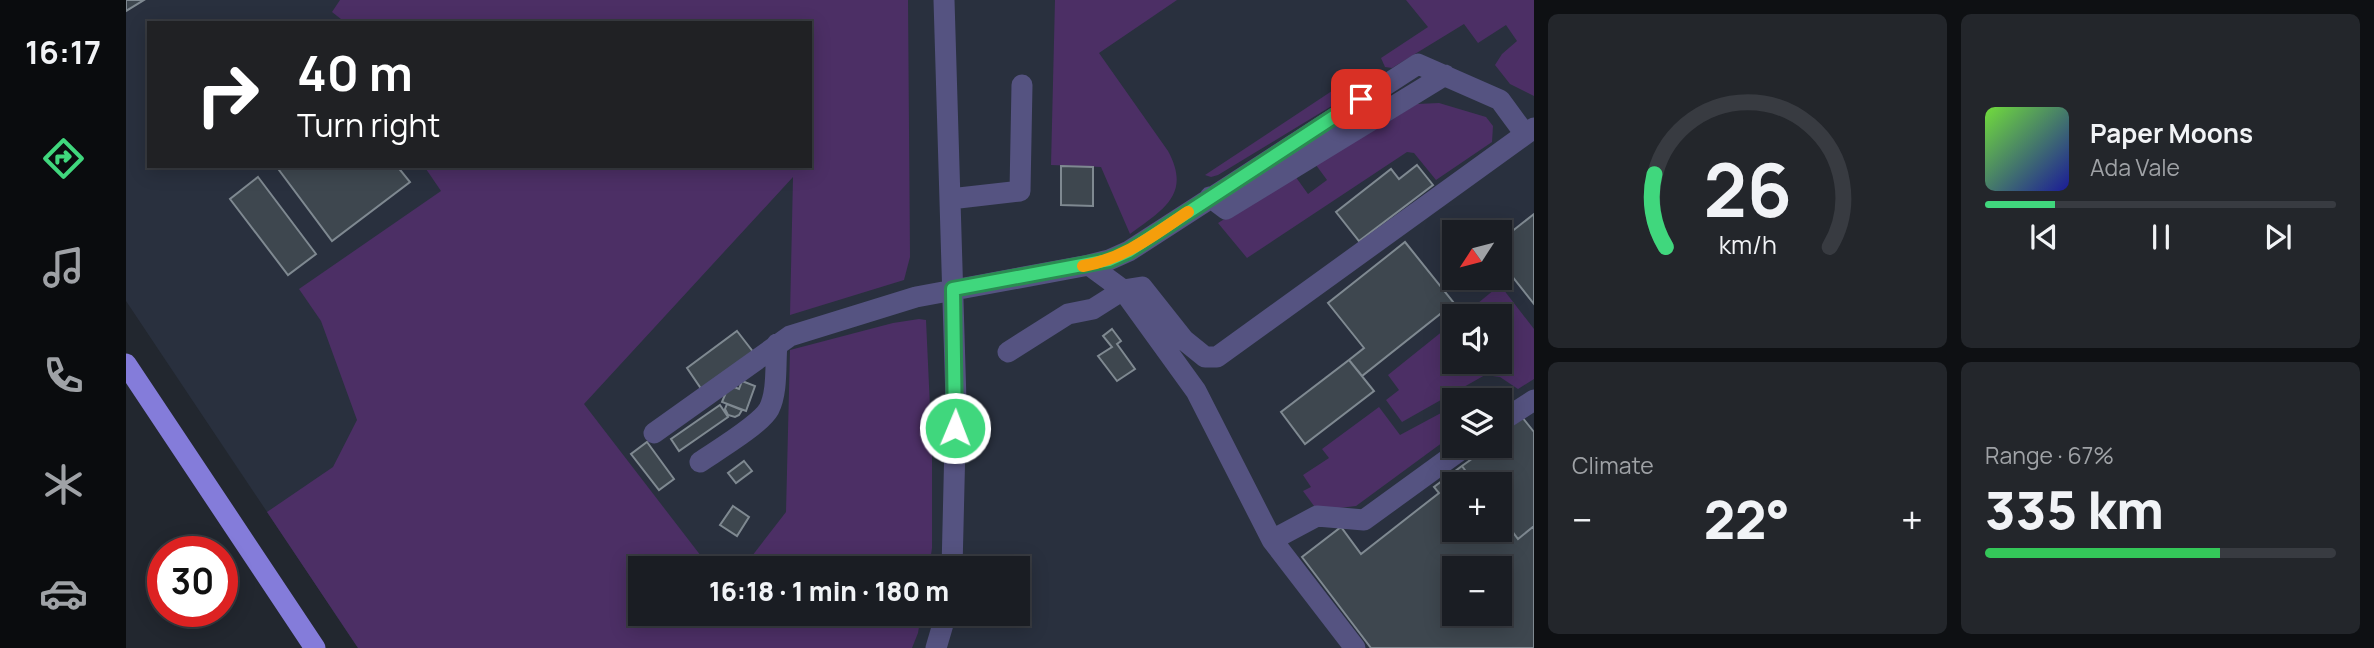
<!DOCTYPE html>
<meta charset="utf-8">
<style>
:root{--surface:#1a1d23;--page:#23262b;--text:#f1f3f6;--muted:#9fa2a6;--line:#383b41;--accent:#40d77d}
body{margin:0;font-family:Manrope,sans-serif;background:var(--page);color:var(--text);height:100vh;display:flex;flex-direction:column;font-size:26px;white-space:nowrap}
*{box-sizing:border-box;margin:0}
p{font-size:23px;color:var(--muted)}
.icon{flex:none;width:38px;height:38px;fill:none;stroke:currentColor;stroke-width:2;stroke-linecap:round;stroke-linejoin:round}
.map{position:relative;flex:1;overflow:hidden}
.panel{display:flex;flex-direction:column;gap:14px;padding:14px;background:#0e1013;width:840px}
.panel>*{flex:none}
.banner{position:absolute;left:21px;top:21px;width:665px;height:147px;border-radius:0px;box-shadow:0 4px 18px #0003,0 0 0 2px var(--line);background:#202124;color:#fff;overflow:hidden}
.needle{width:46px;rotate:234deg}
.controls{position:absolute;left:1316px;top:220px;display:grid;gap:14px}
.controls a{display:grid;place-items:center;width:70px;height:70px;border-radius:0px;background:var(--surface);box-shadow:0 4px 18px #0003,0 0 0 2px var(--line);font-size:35px}
.speed{position:absolute;left:21px;top:536px;display:flex;gap:14px;font-size:35px;font-weight:700;text-align:center}
.speed>*{display:grid;place-content:center;width:91px;height:91px;border-radius:50%;background:var(--surface);box-shadow:0 4px 18px #0003,0 0 0 2px var(--line);line-height:1}
.speed .limit{border:10px solid #d22;background:#fff;color:#111}
.pin{position:absolute;display:grid;place-items:center;width:60px;height:60px;color:#fff;margin:-30px;border-radius:14px;box-shadow:0 4px 10px #0006}
.me{position:absolute;width:77px;margin:-38px;rotate:1deg;stroke-linejoin:round;filter:drop-shadow(0 0 5px #0008)}
.turn{display:flex;align-items:center;gap:24px;height:147px;padding:0 35px;font-size:32px}
.turn .icon{width:91px;height:91px;stroke-width:2.5}
.turn b{display:block;font-size:49px;line-height:60px}
.big{font-size:52px;font-weight:800;line-height:1.1}
.panel .tile{flex:1;display:flex;flex-direction:column;justify-content:center;gap:10px;min-width:0;padding:0 24px;border-radius:10px;background:var(--page)}
.panel .dial{align-items:center;gap:0}
.dial svg{height:182px;overflow:visible;fill:none;stroke:var(--line);stroke-width:7;stroke-linecap:round;text-anchor:middle}
.dial text{fill:var(--text);stroke:none}
.song{display:flex;align-items:center;gap:21px}
.cover{width:84px;height:84px;border-radius:10px;background:linear-gradient(135deg,hsl(100 70% 55%),hsl(240 70% 35%))}
.played{height:7px;border-radius:4px;background:linear-gradient(90deg,var(--accent) 20%,var(--line) 20%)}
.keys{display:flex;justify-content:space-around;direction:ltr}
.heat{display:flex;justify-content:space-between;align-items:center;font-size:38px;direction:ltr}
.charge{height:10px;border-radius:5px;background:linear-gradient(90deg,#34c759 67%,var(--line) 0)}
.panel .tiles{flex:1;display:grid;gap:14px;grid-template-columns:repeat(2,1fr)}
.trip{position:absolute;left:502px;top:556px;width:402px;height:70px;border-radius:0px;background:var(--surface);box-shadow:0 4px 18px #0003,0 0 0 2px var(--line);font-weight:800;line-height:70px;text-align:center}
main{display:flex;flex:1;min-height:0}
.menu{display:flex;flex-direction:column;width:126px;justify-content:space-around;align-items:center;background:#0a0c0e;color:var(--muted)}
.menu .icon{width:49px;height:49px}
.menu .current{color:var(--accent)}
.menu b{font-size:32px;color:var(--text)}
.map>svg:first-child{display:block}
</style>
<main>
<nav class="menu">
<b>16:17</b>
<svg class="icon current" aria-label="directions" viewBox="0 0 24 24"><path d="M12 3l9 9-9 9-9-9zM9 14v-3h6M13 9l2 2-2 2"/></svg>
<svg class="icon" aria-label="music" viewBox="0 0 24 24"><path d="M9 18V5l10-2v13"/><circle cx="6" cy="18" r="3"/><circle cx="16" cy="16" r="3"/></svg>
<svg class="icon" aria-label="phone" viewBox="0 0 24 24"><path d="M5 4h4l2 5-3 2q2 4 5 5l2-3 5 2v4C11 20 4 13 5 4z"/></svg>
<svg class="icon" aria-label="climate" viewBox="0 0 24 24"><path d="M12 3v18M4 7l16 10M4 17L20 7"/></svg>
<svg class="icon" aria-label="car" viewBox="0 0 24 24"><path d="M5 17H2v-5l4-1 3-4h7l3 4 3 1v5h-3M9 17h6M6 11h13"/><circle cx="7" cy="17" r="2"/><circle cx="17" cy="17" r="2"/></svg>
</nav>
<div class="map">
<svg width="1408" height="648" viewBox="0 0 1408 648">
<rect width="100%" height="100%" fill="#22272f"/>
<!-- built -->
<path fill="#29303e" fill-rule="evenodd" d="M0 0H1408V648H232L0 301ZM23 23H684V166H23ZM1328 233H1374V278H1328ZM1328 317H1374V362H1328ZM1328 401H1374V446H1328ZM1328 485H1374V530H1328ZM514 569H892V614H514ZM1328 569H1374V614H1328Z"/>
<!-- green -->
<path fill="#4c2f65" d="M214 0H782L784 257 778 280 664 315 667 177 458 404 585 569H514V614H795L792 633 786 648H232L141 512 207 467 231 420 195 321 173 289 315 191 298 166H684V23H220L206 12Z
M929 0H1051L973 53 1042 151C1066 195 1036 210 1004 234L975 167 925 165Z
M1280 0H1408V96L1384 84 1369 65 1376 54 1391 41 1380 25 1352 43 1338 24 1266 68 1259 67 1255 58 1302 27Z
M1230 75V85L1222 96 1092 175 1085 177 1079 175Z
M1313 103 1360 117 1367 126 1366 142 1310 180 1288 153 1281 152 1121 258 1092 223 1169 176 1182 194 1201 180 1190 165 1291 104Z
M1374 285 1408 329V379L1392 389 1374 377 1359 375 1276 422 1260 400 1273 390 1262 375 1328 322V362H1374V317H1335Z
M793 319 800 320 806 451V548L803 569H616L660 512 664 350 767 323Z
M1363 391 1375 400 1337 401Z
M1328 406V434L1230 506 1205 509 1188 506 1177 491 1185 487 1177 475 1203 458 1196 449 1253 407 1274 435Z"/>
<!-- building -->
<path fill="#3e474f" stroke="#7f8991" stroke-width="2" fill-rule="evenodd" d="M0 0H18L0 11Z
M1291 165 1307 185 1233 241 1210 212 1265 169 1273 179Z
M150 166H271L284 182 206 241Z
M935 166 967 167V206L935 205Z
M132 177 190 254 162 275 104 199Z
M1408 214V304L1374 261V249L1378 245 1375 240Z
M1336 221 1345 233H1332L1328 227Z
M1279 242 1328 303 1236 376 1223 360 1238 348 1202 303Z
M1360 278H1373L1375 281 1367 288Z
M986 329 995 341 991 344 1009 369 991 381 972 356 986 347 977 336Z
M611 331 628 353 576 390 561 368Z
M1223 360 1248 391 1179 444 1155 412Z
M616 381 629 386 620 411 596 402 603 385 613 389Z
M601 404 616 410 613 415 609 417 602 415 599 409Z
M594 405 602 417 553 451 545 439Z
M1396 417 1408 432V526L1392 539 1374 515V485H1350L1336 466 1354 453 1351 451 1357 446H1374V433Z
M521 442 548 479 533 490 505 454Z
M618 461 626 471 610 483 602 473Z
M1336 466 1350 485H1328V530H1374V515L1392 539 1408 526V648H1245L1176 557 1215 527 1235 554 1313 493 1308 487ZM1328 569H1374V614H1328Z
M607 506 623 517 611 536 594 525Z"/>
<g fill="none" stroke-linecap="round" stroke-linejoin="round">
<!-- minor -->
<path stroke="#555381" stroke-width="21" d="M818 0 830 401 826 569
M1084 197 1100 209 1319 75
M824 199 894 191 896 85
M963 265 997 290 1070 391 1146 540 1229 648
M882 352 942 314 967 309 997 290 1016 287 1058 340 1079 357H1091L1408 128
M1374 422 1408 400
M528 433 664 336 790 297 963 265 983 260 1003 251 1292 64 1374 100 1399 134
M574 462C590 451 634 425 643 409 652 391 649 364 651 344
M1146 540 1191 516 1238 520 1340 446
M810 648 820 614"/>
<!-- major -->
<path stroke="#847cda" stroke-width="21" d="M0 364 189 648"/>
</g>
<g fill="none" stroke-linecap="round" stroke-linejoin="round">
<!-- route casing -->
<g stroke="#2a8c51" stroke-width="18">
<path id="route" d="M829 428 827 289 983 260 1003 251 1235 99"/>
</g>
<!-- route -->
<use href="#route" stroke="#40d77d" stroke-width="12"/>
<!-- slow -->
<path stroke="#f59e0b" stroke-width="12" d="M957 266C998 259 1029 234 1062 212"/>
</g>
</svg>
<div class="controls">
<a><svg class="needle" viewBox="-14 -14 28 28"><path d="M0-13l5 13h-10z" fill="#e53935"/><path d="M0 13l5-13h-10z" fill="#9fa2a6"/></svg></a>
<a><svg class="icon" aria-label="sound" viewBox="0 0 24 24"><path d="M4 9h4l5-4v14l-5-4H4zM17 9q2 3 0 6"/></svg></a>
<a><svg class="icon" aria-label="layers" viewBox="0 0 24 24"><path d="M12 4l9 5-9 5-9-5zM3 14l9 5 9-5"/></svg></a>
<a>+</a>
<a>−</a>
</div>
<div class="speed"><div class="limit">30</div></div>
<div class="pin" style="left:1235px;top:99px;background:#d93025"><svg class="icon" aria-label="arrive" viewBox="0 0 24 24"><path d="M6 21V4h12l-3 4 3 4H6"/></svg></div>
<svg class="me" style="left:829px;top:428px" viewBox="-20 -20 40 40"><circle r="17" fill="#40d77d" stroke="#fff" stroke-width="3"/><path d="M0-11L8 9 0 5-8 9z" fill="#fff"/></svg>
<div class="trip">16:18 · 1 min · 180 m</div>
<div class="banner">
<div class="turn"><svg class="icon" aria-label="right" viewBox="0 0 24 24"><path d="M7 20v-9h11M14 6l5 5-5 5"/></svg><div><b>40 m</b>Turn right</div></div>
</div>
</div>
<section class="panel">
<div class="tiles">
<div class="tile dial"><svg viewBox="0 0 100 80">
<path d="M14 69A42 42 0 1 1 86 69"/>
<path d="M14 69A42 42 0 0 1 9 37" stroke="#40d77d"/>
<text x="50" y="56" font-size="32" font-weight="700">26</text>
<text x="50" y="72" font-size="11">km/h</text>
</svg></div>
<div class="tile">
<div class="song"><i class="cover"></i><div><b>Paper Moons</b><p>Ada Vale</p></div></div>
<div class="played"></div>
<div class="keys"><svg class="icon" aria-label="previous" viewBox="0 0 24 24"><path d="M18 5L8 12l10 7zM5 5v14"/></svg><svg class="icon" aria-label="pause" viewBox="0 0 24 24"><path d="M8 5v14M16 5v14"/></svg><svg class="icon" aria-label="next" viewBox="0 0 24 24"><path d="M6 5l10 7-10 7zM19 5v14"/></svg></div>
</div>
<div class="tile"><p>Climate</p>
<div class="heat"><a>−</a><b class="big">22°</b><a>+</a></div>
</div>
<div class="tile"><p>Range · 67%</p><b class="big">335 km</b><div class="charge"></div></div>
</div>
</section>
</main>
